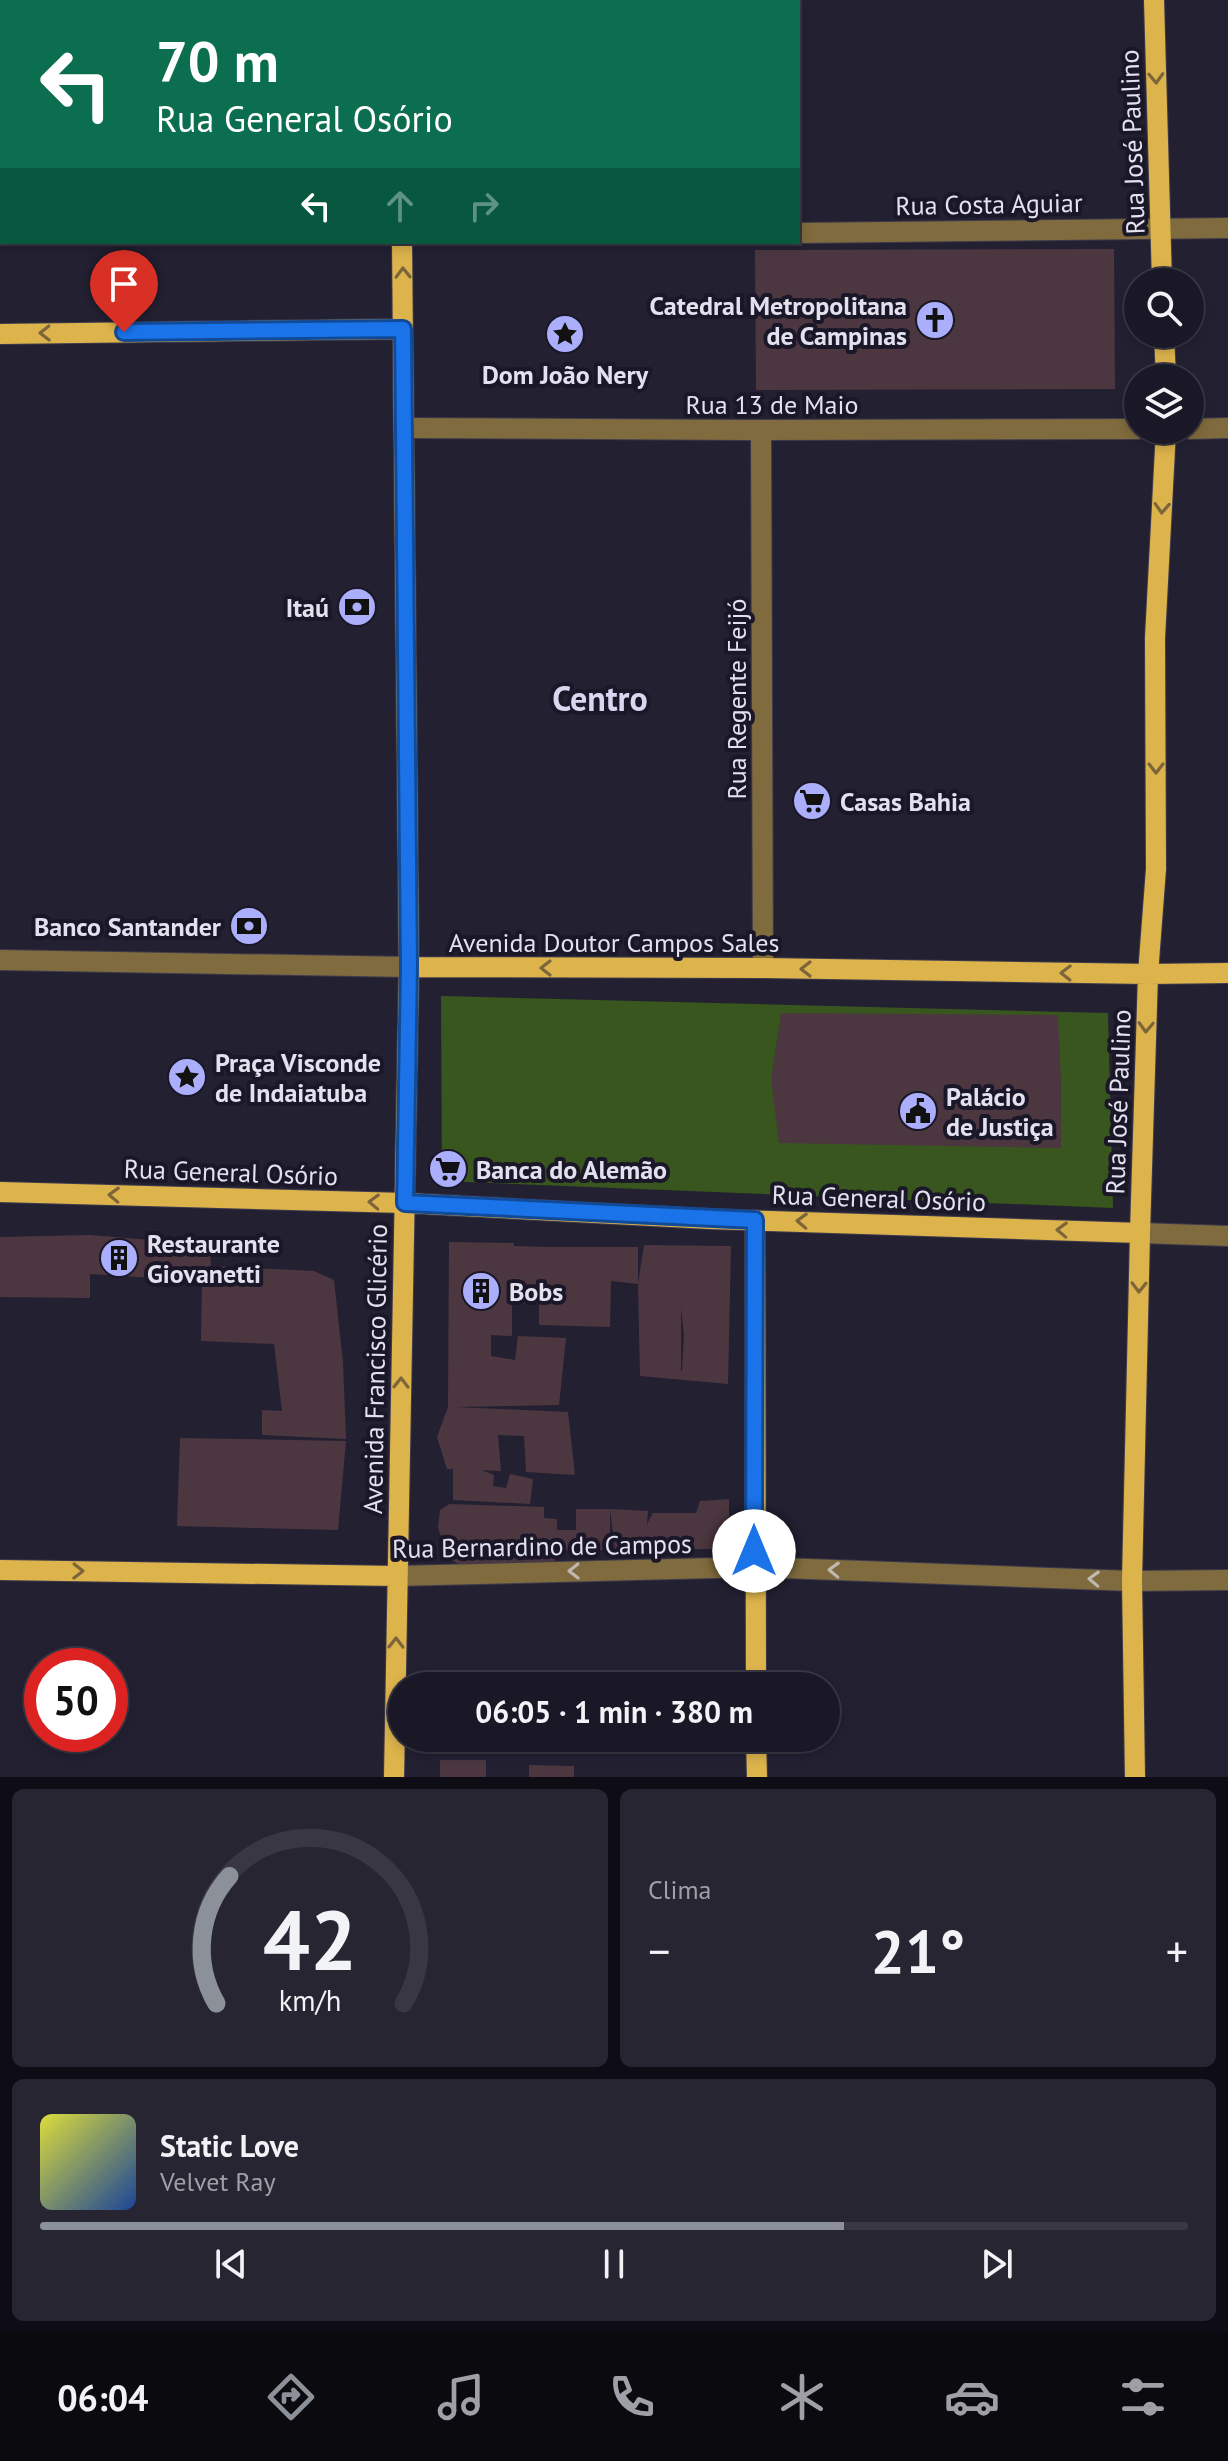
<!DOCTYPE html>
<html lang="pt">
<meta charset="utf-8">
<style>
:root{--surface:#1a1826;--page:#272532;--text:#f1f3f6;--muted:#9fa0a7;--line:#383743;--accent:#8c9099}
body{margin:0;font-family:"PT Sans",sans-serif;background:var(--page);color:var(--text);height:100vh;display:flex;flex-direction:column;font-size:30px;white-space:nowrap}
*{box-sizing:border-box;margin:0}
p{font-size:26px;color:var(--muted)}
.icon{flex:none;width:44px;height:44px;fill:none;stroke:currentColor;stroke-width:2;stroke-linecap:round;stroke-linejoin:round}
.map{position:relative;height:1777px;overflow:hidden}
.panel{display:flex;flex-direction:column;gap:12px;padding:12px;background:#0e0d15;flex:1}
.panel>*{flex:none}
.hud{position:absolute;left:0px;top:0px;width:800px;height:244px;box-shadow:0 4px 12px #0003,0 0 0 2px var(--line);background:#0b6e4f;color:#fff;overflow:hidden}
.buttons{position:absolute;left:1124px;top:268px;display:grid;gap:16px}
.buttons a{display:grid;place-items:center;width:80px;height:80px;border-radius:50%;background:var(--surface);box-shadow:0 4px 12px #0003,0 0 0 2px var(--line);font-size:40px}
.speed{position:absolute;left:24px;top:1648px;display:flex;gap:16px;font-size:40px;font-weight:700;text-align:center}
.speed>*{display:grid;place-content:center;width:104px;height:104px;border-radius:50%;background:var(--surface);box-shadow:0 4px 12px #0003,0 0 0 2px var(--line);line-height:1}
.speed .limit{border:12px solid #d22;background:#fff;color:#111}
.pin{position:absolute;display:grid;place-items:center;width:68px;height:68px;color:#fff;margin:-82px -34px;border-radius:50% 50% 50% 0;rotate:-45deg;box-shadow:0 0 8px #0007}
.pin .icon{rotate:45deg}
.me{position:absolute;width:88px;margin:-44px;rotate:0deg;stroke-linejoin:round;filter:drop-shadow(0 0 6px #0008)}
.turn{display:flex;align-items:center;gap:28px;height:168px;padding:0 24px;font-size:36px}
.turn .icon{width:104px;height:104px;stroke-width:2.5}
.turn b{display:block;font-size:56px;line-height:68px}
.lanes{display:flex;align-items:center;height:76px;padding:0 24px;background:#0003;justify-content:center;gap:40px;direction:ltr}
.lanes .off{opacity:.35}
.big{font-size:60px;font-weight:800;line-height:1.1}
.panel .tile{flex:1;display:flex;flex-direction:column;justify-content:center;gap:12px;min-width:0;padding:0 28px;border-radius:12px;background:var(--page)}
.panel .dial{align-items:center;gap:0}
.dial svg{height:208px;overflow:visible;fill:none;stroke:var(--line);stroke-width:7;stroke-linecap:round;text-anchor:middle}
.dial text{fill:var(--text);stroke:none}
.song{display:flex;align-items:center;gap:24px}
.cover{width:96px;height:96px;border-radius:12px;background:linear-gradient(135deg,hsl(60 70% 55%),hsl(220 70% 35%))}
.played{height:8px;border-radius:4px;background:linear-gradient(90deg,var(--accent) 70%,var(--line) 70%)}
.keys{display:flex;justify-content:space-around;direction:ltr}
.heat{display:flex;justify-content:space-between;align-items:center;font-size:44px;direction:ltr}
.panel .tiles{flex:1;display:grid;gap:12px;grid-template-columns:1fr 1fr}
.tile:last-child{grid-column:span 2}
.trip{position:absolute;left:388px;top:1672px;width:452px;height:80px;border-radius:40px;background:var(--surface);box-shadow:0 4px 12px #0003,0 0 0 2px var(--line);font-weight:800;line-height:80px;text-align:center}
.dock{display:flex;height:128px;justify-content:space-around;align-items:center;background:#0a0a0f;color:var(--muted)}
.dock .icon{width:56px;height:56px}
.dock .active{color:var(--accent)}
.dock b{font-size:36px;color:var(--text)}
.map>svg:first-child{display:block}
</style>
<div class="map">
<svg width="1228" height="1777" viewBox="0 0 1228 1777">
<rect width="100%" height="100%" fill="#232032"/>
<!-- green -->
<path fill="#38561e" d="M441 996 1108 1013 1113 1208 442 1181Z"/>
<!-- building -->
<path fill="#4c3740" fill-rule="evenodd" d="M1114 249 1115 389 756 390 755 250Z
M781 1013 1058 1015 1061 1079V1148L779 1143 771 1079Z
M90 1235 210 1245 211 1266 314 1271 334 1280 343 1362 346 1439 262 1435V1410L282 1411 274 1344 201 1341 202 1281 90 1274V1298L0 1297V1237Z
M449 1242 514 1243V1246L546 1247H638V1284L644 1245 731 1246 728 1384 640 1376 638 1284 611 1281 610 1327 539 1325V1304L512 1303V1336L491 1335V1356L515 1360 518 1336 566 1338 559 1405 455 1407 568 1412 575 1475 526 1472 524 1436 498 1435 501 1471 482 1470 494 1475 493 1486 506 1488 510 1474 533 1479 530 1504 453 1500V1469H447L437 1437 448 1407ZM681 1308 684 1335 682 1371H681Z
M180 1438 346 1441 338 1530 177 1526Z
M729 1499V1549H649L647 1544V1550L615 1551 610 1509 648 1511 647 1524 653 1513H696L700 1501Z
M449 1504 544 1507V1518L557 1519V1530H576V1509H610V1550H557L554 1568 463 1566 447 1558 438 1527 440 1510Z
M440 1760H486V1777H440Z
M529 1765 574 1766V1777H529Z"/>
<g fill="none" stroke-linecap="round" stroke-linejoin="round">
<!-- minor casing -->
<g stroke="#3e3b4c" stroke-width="22">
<path id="minor" d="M749 2V0
M798 233 1228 228
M406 428 748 430 1138 429
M1190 429 1228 428
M761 430 763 968
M0 960 409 967
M1140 1233 1228 1236
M396 1576 754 1567 1132 1581 1228 1580"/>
</g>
<!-- major casing -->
<g stroke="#3e3b4c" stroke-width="22">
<path id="major" d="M400 0V2
M1154 0 1162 282
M0 334 403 329
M1164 334 1166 378
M409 967 763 968 1148 974 1228 973
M0 1192 405 1203 710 1219 1140 1233
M755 1220 756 1686
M0 1570 396 1576
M756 1738 757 1777
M394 1777 409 967 402 242
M1135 1777 1132 1581 1140 1233 1148 974 1156 869 1155 638 1166 430"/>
</g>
<!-- minor -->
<use href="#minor" stroke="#7f6b3d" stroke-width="20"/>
<!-- major -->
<use href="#major" stroke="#ddb34c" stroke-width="20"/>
</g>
<!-- one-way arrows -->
<defs><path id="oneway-chevron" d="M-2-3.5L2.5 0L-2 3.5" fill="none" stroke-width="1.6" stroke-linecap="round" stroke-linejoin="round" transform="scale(2)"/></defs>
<g stroke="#7c653a">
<use href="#oneway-chevron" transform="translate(1156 78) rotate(88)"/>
<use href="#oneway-chevron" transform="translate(403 273) rotate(-91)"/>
<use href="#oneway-chevron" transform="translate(45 333) rotate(179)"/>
<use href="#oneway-chevron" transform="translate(1162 508) rotate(93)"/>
<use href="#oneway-chevron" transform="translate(1156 768) rotate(90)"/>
<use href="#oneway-chevron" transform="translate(546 968) rotate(-180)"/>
<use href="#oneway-chevron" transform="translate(806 969) rotate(-180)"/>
<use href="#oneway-chevron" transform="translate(1066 973) rotate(-179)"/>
<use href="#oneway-chevron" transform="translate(1146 1027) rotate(92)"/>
<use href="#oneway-chevron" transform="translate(114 1195) rotate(-178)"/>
<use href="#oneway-chevron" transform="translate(374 1202) rotate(-178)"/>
<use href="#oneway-chevron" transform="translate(802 1221) rotate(-178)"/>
<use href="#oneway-chevron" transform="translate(1062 1230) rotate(-178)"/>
<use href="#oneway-chevron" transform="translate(1139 1287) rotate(91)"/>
<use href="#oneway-chevron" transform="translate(401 1383) rotate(-89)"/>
<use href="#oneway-chevron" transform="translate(78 1571) rotate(1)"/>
<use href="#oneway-chevron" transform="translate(396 1643) rotate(-89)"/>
</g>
<g stroke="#c0b8b0">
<use href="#oneway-chevron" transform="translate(834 1570) rotate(-178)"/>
<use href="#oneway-chevron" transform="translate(574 1571) rotate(179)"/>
<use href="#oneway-chevron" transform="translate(1094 1579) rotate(-178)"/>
</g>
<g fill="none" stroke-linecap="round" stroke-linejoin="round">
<!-- route casing -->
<g stroke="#114b97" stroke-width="20">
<path id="route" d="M124 332 403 329 409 967 405 1203 755 1220 754 1551"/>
</g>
<!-- route -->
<use href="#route" stroke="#1a73e8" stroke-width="14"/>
</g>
<!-- icons -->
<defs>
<g id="church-disc" transform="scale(2)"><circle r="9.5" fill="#abaffb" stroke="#1a1728"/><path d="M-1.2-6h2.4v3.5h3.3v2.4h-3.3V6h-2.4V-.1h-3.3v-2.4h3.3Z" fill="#111"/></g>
<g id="sight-disc" transform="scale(2)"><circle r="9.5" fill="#abaffb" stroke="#1a1728"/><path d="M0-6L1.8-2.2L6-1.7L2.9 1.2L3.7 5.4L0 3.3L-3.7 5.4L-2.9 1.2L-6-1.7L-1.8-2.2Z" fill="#111"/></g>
<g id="bank-disc" transform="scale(2)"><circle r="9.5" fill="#abaffb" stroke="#1a1728"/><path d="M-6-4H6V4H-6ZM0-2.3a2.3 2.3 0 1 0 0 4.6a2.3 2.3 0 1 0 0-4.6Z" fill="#111"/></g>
<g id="supermarket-disc" transform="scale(2)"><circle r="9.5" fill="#abaffb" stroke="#1a1728"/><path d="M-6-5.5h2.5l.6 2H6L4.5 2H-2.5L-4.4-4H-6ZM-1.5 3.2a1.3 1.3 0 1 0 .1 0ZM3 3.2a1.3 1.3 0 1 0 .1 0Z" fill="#111"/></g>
<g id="civic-disc" transform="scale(2)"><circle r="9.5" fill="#abaffb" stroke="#1a1728"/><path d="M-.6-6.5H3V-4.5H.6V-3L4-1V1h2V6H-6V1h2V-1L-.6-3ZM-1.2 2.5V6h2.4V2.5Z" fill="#111"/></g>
<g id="building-disc" transform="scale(2)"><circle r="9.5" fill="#abaffb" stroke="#1a1728"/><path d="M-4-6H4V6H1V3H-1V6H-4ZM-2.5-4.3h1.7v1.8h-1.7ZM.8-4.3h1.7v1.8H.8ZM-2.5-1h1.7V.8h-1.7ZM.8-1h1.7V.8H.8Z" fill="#111"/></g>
</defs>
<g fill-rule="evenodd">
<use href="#church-disc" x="935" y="320"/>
<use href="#sight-disc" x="565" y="334"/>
<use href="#bank-disc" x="357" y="607"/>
<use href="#supermarket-disc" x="812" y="801"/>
<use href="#bank-disc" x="249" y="926"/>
<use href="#sight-disc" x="187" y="1077"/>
<use href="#civic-disc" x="918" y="1111"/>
<use href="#supermarket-disc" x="448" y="1169"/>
<use href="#building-disc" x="119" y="1258"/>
<use href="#building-disc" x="481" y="1291"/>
</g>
<g text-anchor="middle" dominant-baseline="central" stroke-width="8" stroke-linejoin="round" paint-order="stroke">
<!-- street labels -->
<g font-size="26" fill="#e3e1ee" stroke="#1a1728">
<text transform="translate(1132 142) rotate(-92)">Rua José Paulino</text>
<text transform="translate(989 204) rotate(-1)">Rua Costa Aguiar</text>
<text x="772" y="404">Rua 13 de Maio</text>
<text transform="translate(736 699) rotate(-90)">Rua Regente Feijó</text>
<text x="614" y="942">Avenida Doutor Campos Sales</text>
<text transform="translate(1118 1102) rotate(-88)">Rua José Paulino</text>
<text transform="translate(231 1172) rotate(2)">Rua General Osório</text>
<text transform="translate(879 1198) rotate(2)">Rua General Osório</text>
<text transform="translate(375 1369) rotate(-89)">Avenida Francisco Glicério</text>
<text transform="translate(542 1546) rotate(-1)">Rua Bernardino de Campos</text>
</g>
<!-- poi labels -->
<g font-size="26" font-weight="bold" fill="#e3e1ee" stroke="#1a1728" text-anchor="start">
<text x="907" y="305" text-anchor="end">Catedral Metropolitana<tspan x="907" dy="30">de Campinas</tspan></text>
<text x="565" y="374" text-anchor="middle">Dom João Nery</text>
<text x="329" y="607" text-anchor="end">Itaú</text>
<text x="840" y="801">Casas Bahia</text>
<text x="221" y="926" text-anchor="end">Banco Santander</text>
<text x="215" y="1062">Praça Visconde<tspan x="215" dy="30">de Indaiatuba</tspan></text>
<text x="946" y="1096">Palácio<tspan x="946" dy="30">de Justiça</tspan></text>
<text x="476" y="1169">Banca do Alemão</text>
<text x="147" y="1243">Restaurante<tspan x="147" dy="30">Giovanetti</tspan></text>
<text x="509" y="1291">Bobs</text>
</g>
<!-- district labels -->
<g font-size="34" font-weight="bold" fill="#d9d6ef" stroke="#1a1728">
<text x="600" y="698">Centro</text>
</g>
</g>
</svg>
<div class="buttons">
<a><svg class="icon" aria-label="search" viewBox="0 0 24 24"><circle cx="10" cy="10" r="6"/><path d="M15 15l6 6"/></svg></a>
<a><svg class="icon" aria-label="layers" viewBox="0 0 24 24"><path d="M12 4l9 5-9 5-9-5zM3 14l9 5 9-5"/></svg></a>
</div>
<div class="speed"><div class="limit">50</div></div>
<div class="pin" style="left:124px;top:332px;background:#d93025"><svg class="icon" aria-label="arrive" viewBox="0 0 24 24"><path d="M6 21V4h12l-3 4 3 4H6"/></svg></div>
<svg class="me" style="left:754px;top:1551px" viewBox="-20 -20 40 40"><circle r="19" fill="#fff"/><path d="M0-13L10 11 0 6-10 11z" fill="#1a73e8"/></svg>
<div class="trip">06:05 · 1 min · 380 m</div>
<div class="hud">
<div class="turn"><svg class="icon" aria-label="left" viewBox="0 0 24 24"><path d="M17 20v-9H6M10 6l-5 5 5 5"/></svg><div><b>70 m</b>Rua General Osório</div></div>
<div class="lanes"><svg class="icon" aria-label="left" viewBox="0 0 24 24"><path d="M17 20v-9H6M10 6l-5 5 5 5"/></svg><svg class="icon off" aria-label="ahead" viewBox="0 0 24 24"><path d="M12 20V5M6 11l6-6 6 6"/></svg><svg class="icon off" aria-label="right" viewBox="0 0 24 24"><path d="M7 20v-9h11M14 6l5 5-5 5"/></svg></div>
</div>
</div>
<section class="panel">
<div class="tiles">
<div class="tile dial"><svg viewBox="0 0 100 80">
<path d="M14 69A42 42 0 1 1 86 69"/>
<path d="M14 69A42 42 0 0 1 19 20" stroke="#8c9099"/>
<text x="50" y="56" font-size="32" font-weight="700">42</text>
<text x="50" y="72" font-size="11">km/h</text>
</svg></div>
<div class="tile"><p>Clima</p>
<div class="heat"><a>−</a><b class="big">21°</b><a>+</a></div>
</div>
<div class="tile">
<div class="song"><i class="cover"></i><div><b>Static Love</b><p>Velvet Ray</p></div></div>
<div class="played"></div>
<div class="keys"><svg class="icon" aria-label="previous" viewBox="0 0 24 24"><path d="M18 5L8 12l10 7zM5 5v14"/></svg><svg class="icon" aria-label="pause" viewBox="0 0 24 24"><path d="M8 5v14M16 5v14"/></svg><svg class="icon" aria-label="next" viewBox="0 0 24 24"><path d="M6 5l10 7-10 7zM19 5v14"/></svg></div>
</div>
</div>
</section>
<nav class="dock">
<b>06:04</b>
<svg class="icon active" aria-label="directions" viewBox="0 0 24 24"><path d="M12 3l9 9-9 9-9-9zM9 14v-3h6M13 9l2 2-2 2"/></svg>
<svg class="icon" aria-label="music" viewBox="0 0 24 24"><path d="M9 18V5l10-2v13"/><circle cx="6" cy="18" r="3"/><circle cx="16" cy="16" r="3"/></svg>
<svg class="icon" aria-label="phone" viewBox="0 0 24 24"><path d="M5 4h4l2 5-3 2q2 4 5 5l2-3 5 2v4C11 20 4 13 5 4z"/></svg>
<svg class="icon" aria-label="climate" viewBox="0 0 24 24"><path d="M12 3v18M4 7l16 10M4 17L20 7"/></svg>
<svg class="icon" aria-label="car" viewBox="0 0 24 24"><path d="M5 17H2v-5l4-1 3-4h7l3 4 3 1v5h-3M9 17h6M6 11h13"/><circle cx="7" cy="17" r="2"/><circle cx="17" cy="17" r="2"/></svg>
<svg class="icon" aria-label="filters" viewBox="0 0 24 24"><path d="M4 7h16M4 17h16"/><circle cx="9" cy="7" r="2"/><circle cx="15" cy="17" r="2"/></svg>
</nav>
